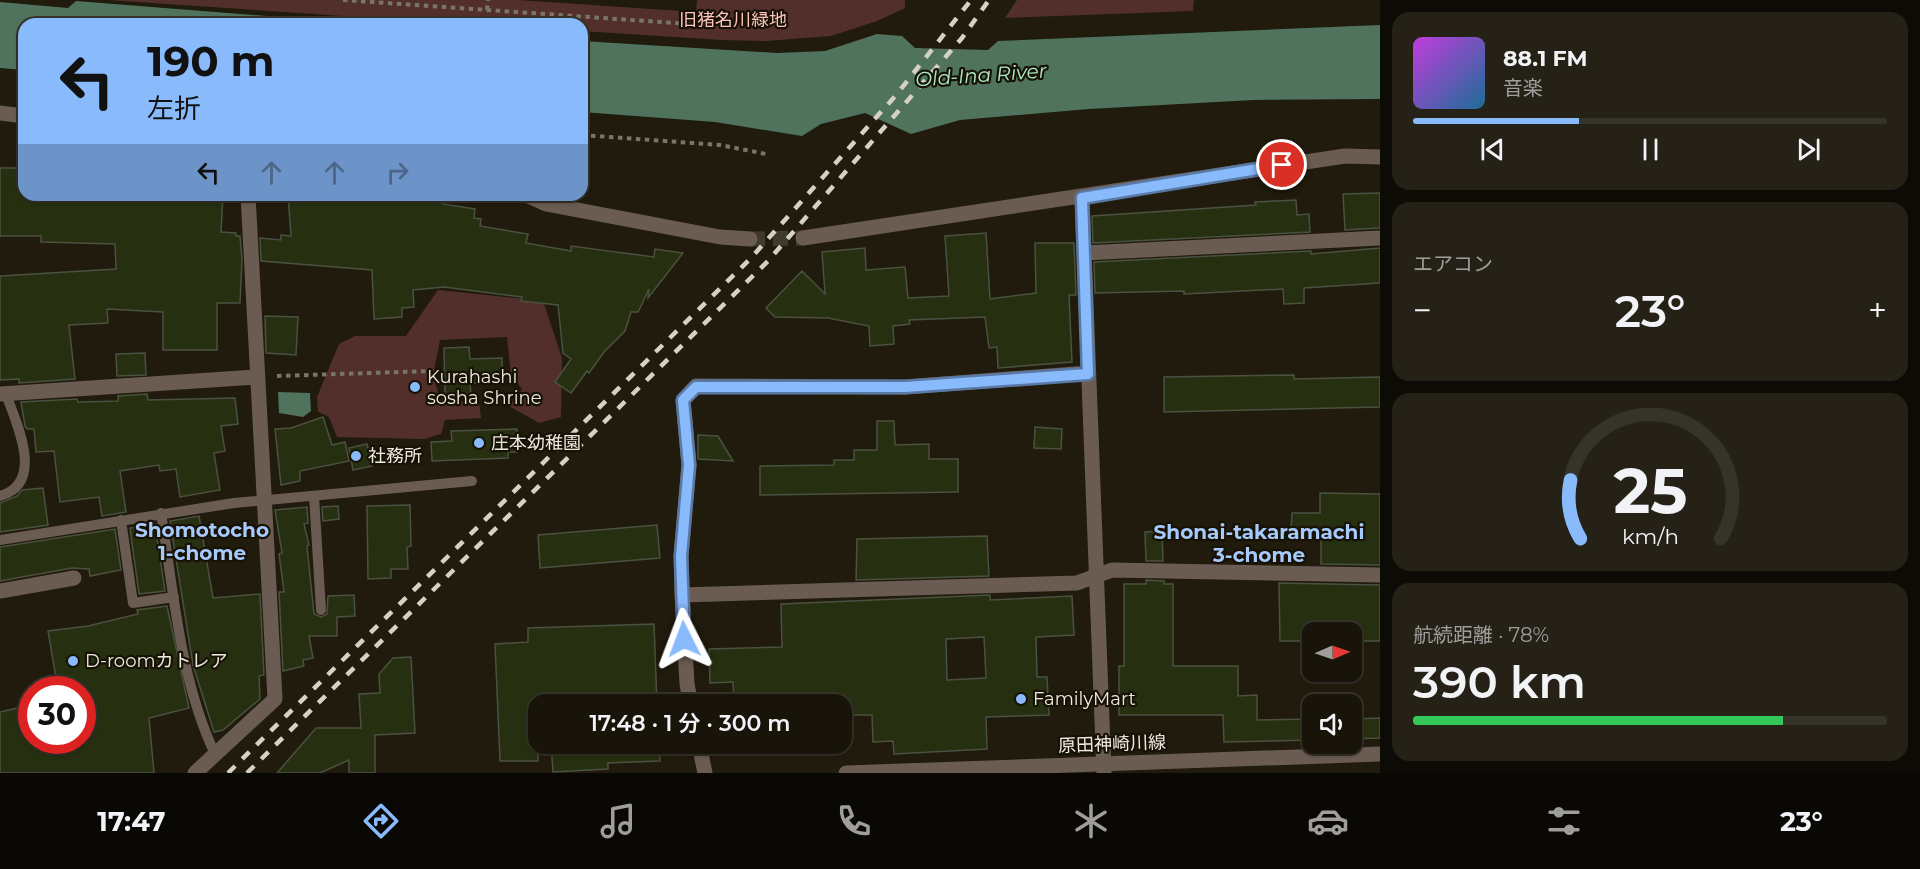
<!DOCTYPE html>
<html lang="ja">
<meta charset="utf-8">
<style>
:root{--surface:#181409;--page:#252117;--text:#f1f3f6;--muted:#9f9e9c;--line:#36332a;--accent:#89bafc}
body{margin:0;font-family:Montserrat,"Noto Sans JP",sans-serif;background:var(--page);color:var(--text);height:100vh;display:flex;flex-direction:column;font-size:22px;white-space:nowrap}
*{box-sizing:border-box;margin:0}
p{font-size:20px;color:var(--muted)}
.icon{flex:none;width:33px;height:33px;fill:none;stroke:currentColor;stroke-width:2;stroke-linecap:round;stroke-linejoin:round}
.map{position:relative;flex:1;overflow:hidden}
.panel{display:flex;flex-direction:column;gap:12px;padding:12px;background:#0d0b05;width:540px}
.panel>*{flex:none}
.hud{position:absolute;left:18px;top:18px;width:570px;height:183px;border-radius:18px;box-shadow:0 2px 4px #0004,0 0 0 2px var(--line);background:#89bafc;color:#111;overflow:hidden}
.needle{width:39px;rotate:88deg}
.fabs{position:absolute;left:1302px;top:622px;display:grid;gap:12px}
.fabs a{display:grid;place-items:center;width:60px;height:60px;border-radius:12px;background:var(--surface);box-shadow:0 2px 4px #0004,0 0 0 2px var(--line);font-size:30px}
.speed{position:absolute;left:18px;top:676px;display:flex;gap:12px;font-size:30px;font-weight:700;text-align:center}
.speed>*{display:grid;place-content:center;width:78px;height:78px;border-radius:50%;background:var(--surface);box-shadow:0 2px 4px #0004,0 0 0 2px var(--line);line-height:1}
.speed .limit{border:9px solid #d22;background:#fff;color:#111}
.pin{position:absolute;display:grid;place-items:center;width:51px;height:51px;color:#fff;margin:-26px;border:3px solid #fff;border-radius:50%;box-shadow:0 2px 6px #0007}
.me{position:absolute;width:66px;margin:-33px;rotate:357deg;stroke-linejoin:round;filter:drop-shadow(0 0 4px #0008)}
.turn{display:flex;align-items:center;gap:21px;height:126px;padding:0 30px;font-size:27px}
.turn .icon{width:78px;height:78px;stroke-width:2.5}
.turn b{display:block;font-size:42px;line-height:51px}
.lanes{display:flex;align-items:center;height:57px;padding:0 30px;background:#0003;justify-content:center;gap:30px;direction:ltr}
.lanes .off{opacity:.35}
.big{font-size:45px;font-weight:600;line-height:1.1}
.panel .widget{flex:1;display:flex;flex-direction:column;justify-content:center;gap:9px;min-width:0;padding:0 21px;border-radius:18px;background:var(--page)}
.panel .dial{align-items:center;gap:0}
.dial svg{height:156px;overflow:visible;fill:none;stroke:var(--line);stroke-width:7;stroke-linecap:round;text-anchor:middle}
.dial text{fill:var(--text);stroke:none}
.song{display:flex;align-items:center;gap:18px}
.cover{width:72px;height:72px;border-radius:9px;background:linear-gradient(135deg,hsl(290 70% 55%),hsl(200 70% 35%))}
.played{height:6px;border-radius:3px;background:linear-gradient(90deg,var(--accent) 35%,var(--line) 35%)}
.keys{display:flex;justify-content:space-around;direction:ltr}
.heat{display:flex;justify-content:space-between;align-items:center;font-size:33px;direction:ltr}
.charge{height:9px;border-radius:4px;background:linear-gradient(90deg,#34c759 78%,var(--line) 0)}
.trip{position:absolute;left:528px;top:694px;width:324px;height:60px;border-radius:18px;background:var(--surface);box-shadow:0 2px 4px #0004,0 0 0 2px var(--line);font-weight:600;line-height:60px;text-align:center}
.menu{display:flex;height:96px;justify-content:space-around;align-items:center;background:#0a0804;color:var(--muted)}
.menu .icon{width:42px;height:42px}
.menu .active{color:var(--accent)}
.menu b{font-size:27px;color:var(--text)}
main{display:flex;flex:1;min-height:0}
.map>svg:first-child{display:block}
</style>
<main>
<div class="map">
<svg width="1380" height="773" viewBox="0 0 1380 773">
<rect width="100%" height="100%" fill="#201b0c"/>
<!-- green -->
<path fill="#532f2c" d="M108 0H518L696 12 697 0H905V8L877 21 831 36 766 41 721 40 582 31V24H462Z
M1017 0H1194L1193 11 1005 18Z
M438 290 543 301 562 358 561 417 539 423 509 406 522 389 511 375 507 337 440 340 433 375 440 400 479 402 481 418 445 420 441 434 424 439 337 437 329 417 318 412 317 397 339 344 355 336H406Z"/>
<!-- water -->
<path fill="#4f735d" d="M76 1 355 23 367 24H24V70L0 68V2L68 8Z
M1380 25V99L1253 100 1089 109 960 120 911 134 865 113 821 124 802 136 715 122 582 112V41L777 53 825 51 877 34 902 36 915 48 988 50 998 41Z
M278 392 310 393 311 411 303 417 279 413Z"/>
<!-- building -->
<path fill="#263010" stroke="#4b5141" stroke-width="1.5" fill-rule="evenodd" d="M0 168H24V195H223L221 232 236 233V236H240L242 259 240 303H217V350H163V312L107 309 108 323 69 325 75 379 19 383V379L0 380V276L116 269 115 244 41 242V236H0Z
M1380 193V228L1345 230 1343 194Z
M288 195H445L443 204 475 209 474 218 481 219 480 226 528 234 526 243 571 251V246L654 257 655 249 683 253 648 298 649 289 638 312H631L625 331 604 352 589 373 587 371 571 393 555 382 571 359 563 353 558 305 521 301 522 297 444 287 413 290 414 307 402 308V317L374 319 372 270 261 261 260 238 281 240V235L291 236Z
M1296 200 1297 215 1309 214 1310 232 1093 243 1092 216 1256 205 1255 202Z
M986 233 990 299 1036 293 1035 243H1074L1076 295H1069L1072 362 998 368 997 347 989 348 985 317 909 320 910 324 893 326 894 344 870 346 869 326 828 318 775 317 766 308 802 271 825 294 822 252 865 248 866 270 905 267 908 298 949 296 945 236Z
M1380 248V283L1304 288V303L1284 304 1283 289 1184 294V291L1095 293 1094 262 1311 251V254Z
M265 316 298 317 296 355 266 353Z
M469 347 470 359 502 358V383H470L471 395 445 396 444 348Z
M145 353 146 375 117 376 116 354Z
M1294 375V379L1380 377V407L1164 412V377Z
M147 394 148 400 235 398 238 424 221 426 225 451 214 453 220 490 180 497 176 469 160 471 159 465 120 471 126 512 102 516 99 497 60 502 54 451 36 452 34 429H27L25 426 21 402 77 399 78 402 118 401V396Z
M323 417 332 445 345 442 349 461 300 471V481L281 485 275 429 291 428Z
M877 421H894L895 445 929 444V459H958V492L760 495V466L834 465V460H854V450H877Z
M1035 427 1062 429 1061 449 1034 448Z
M517 429V452H508V458L432 461 431 442 452 441 451 431Z
M698 435 718 436 733 461 698 459Z
M367 444 372 466 353 470 349 448Z
M43 488 48 525 0 532V503L17 496 22 490Z
M1320 493 1380 494V565L1321 564V532L1291 531 1292 513H1320Z
M410 505 411 546 407 547 408 569H391V578L368 579 367 506Z
M338 506 339 519 323 521 322 507Z
M307 507 308 523 304 524 309 545 307 546 314 614 321 617 327 614 328 596 354 595 355 616 337 617V636H309L313 658 303 660 304 666 283 671 279 592H284L279 554 282 553 275 510Z
M199 516 213 598 260 594 264 675 259 676 260 699 223 730 214 732 193 665 170 521Z
M155 524 165 591 139 594 130 528Z
M657 525 660 558 540 568 538 535Z
M115 529 121 570 90 576 89 569 72 568 0 581V547Z
M1162 531 1163 561H1146L1145 532Z
M987 536 989 576 856 580 857 539Z
M1146 580 1164 581V584H1173V666H1238V696L1257 695V720L1312 719V740L1224 742 1223 715H1119V666H1124V584H1146Z
M1279 583 1380 585V641H1352V633H1312V641H1280Z
M990 595V600L1072 596 1074 635 1036 637 1037 677H1047L1049 715 986 717 987 749 894 754 893 741 873 742 872 715H842V705H734L733 682 710 683 709 649 782 647 781 604ZM984 637 986 678 947 680 946 639Z
M167 606 189 708 149 718 154 773H0V712L18 708 24 737 32 736V741H47L48 751 82 746V690H58L48 631 88 626 138 614 137 610Z
M654 624 657 705H538V761H500L495 644 528 642V628Z
M411 657 415 733 375 735V773H349V760L320 773H277L316 728H361L359 694 380 693 379 674 393 658Z
M1380 718V738L1352 739V719Z
M551 744H659L660 761 608 763V769L553 772Z"/>
<g fill="none" stroke-linecap="round" stroke-linejoin="round">
<!-- minor-tunnel -->
<path stroke="#3f3a2c" stroke-width="15" stroke-dasharray="15 8" stroke-linecap="butt" d="M750 239 803 238"/>
<!-- path -->
<path stroke="#7a7569" stroke-width="4" stroke-dasharray="4.5 4.5" stroke-linecap="butt" d="M343 0 690 24
M487 10 488 0
M582 135 720 145 766 154
M277 376 432 371"/>
<!-- service -->
<path stroke="#6a5c52" stroke-width="10" d="M0 496C46 483 16 423 6 394
M314 496 321 610
M161 513C174 594 180 680 215 754
M121 520 133 603 174 597
M0 540 234 503 472 481"/>
<!-- minor -->
<path stroke="#6a5c52" stroke-width="15" d="M0 113 24 116
M526 195 546 204 720 237 750 239
M1082 198 1104 773
M803 238 1345 156 1380 157
M1084 253 1380 238
M0 394 256 377
M0 591 74 578
M682 595 1077 583 1112 570 1380 575
M691 705 687 684 682 595 681 556 689 465 683 400 696 386 905 387 1088 373
M699 744 705 773
M195 773 275 699 248 195"/>
<!-- tertiary -->
<path stroke="#6a5c52" stroke-width="15" d="M846 773 1380 754"/>
<!-- rail -->
<path stroke="#d5d1c7" stroke-width="4.5" stroke-dasharray="10 10" stroke-linecap="butt" d="M228 773 751 258 897 94 971 0
M247 773 768 261 962 38 989 0"/>
</g>
<g fill="none" stroke-linecap="round" stroke-linejoin="round">
<!-- route casing -->
<g stroke="#5979a4" stroke-width="15">
<path id="route" d="M684 639 681 556 689 465 683 400 696 387H905L1088 374 1082 198 1282 165"/>
</g>
<!-- route -->
<use href="#route" stroke="#89bafc" stroke-width="10"/>
</g>
<!-- markers -->
<g fill="#89bafc" stroke="#171205" stroke-width="2">
<circle cx="415" cy="387" r="6"/>
<circle cx="479" cy="443" r="6"/>
<circle cx="356" cy="456" r="6"/>
<circle cx="73" cy="661" r="6"/>
<circle cx="1021" cy="699" r="6"/>
</g>
<g text-anchor="middle" dominant-baseline="central" stroke-width="4.5" stroke-linejoin="round" paint-order="stroke">
<!-- park labels -->
<g font-size="18" fill="#fdc4bd" stroke="#171205">
<text x="733" y="20">旧猪名川緑地</text>
</g>
<!-- poi labels -->
<g font-size="18" fill="#ece9df" stroke="#171205" text-anchor="start">
<text x="427" y="377">Kurahashi<tspan x="427" dy="21">sosha Shrine</tspan></text>
<text x="491" y="443">庄本幼稚園</text>
<text x="368" y="456">社務所</text>
<text x="85" y="661">D-roomカトレア</text>
<text x="1033" y="699">FamilyMart</text>
</g>
<!-- street labels -->
<g font-size="18" fill="#ece9df" stroke="#171205">
<text transform="translate(1112 744) rotate(-2)">原田神崎川線</text>
</g>
<!-- water labels -->
<g font-size="20" font-style="italic" fill="#abebc4" stroke="#171205">
<text transform="translate(981 75) rotate(-4)">Old-Ina River</text>
</g>
<!-- neighbourhood labels -->
<g font-size="20" font-weight="bold" fill="#a5cafb" stroke="#171205">
<text x="202" y="530">Shomotocho<tspan x="202" dy="23">1-chome</tspan></text>
<text x="1259" y="532">Shonai-takaramachi<tspan x="1259" dy="23">3-chome</tspan></text>
</g>
</g>
</svg>
<div class="fabs">
<a><svg class="needle" viewBox="-14 -14 28 28"><path d="M0-13l5 13h-10z" fill="#e53935"/><path d="M0 13l5-13h-10z" fill="#9f9e9c"/></svg></a>
<a><svg class="icon" aria-label="sound" viewBox="0 0 24 24"><path d="M4 9h4l5-4v14l-5-4H4zM17 9q2 3 0 6"/></svg></a>
</div>
<div class="speed"><div class="limit">30</div></div>
<div class="pin" style="left:1282px;top:165px;background:#d93025"><svg class="icon" aria-label="arrive" viewBox="0 0 24 24"><path d="M6 21V4h12l-3 4 3 4H6"/></svg></div>
<svg class="me" style="left:684px;top:639px" viewBox="-20 -20 40 40"><path d="M0-17L14 15 0 8-14 15z" fill="#89bafc" stroke="#fff" stroke-width="4"/></svg>
<div class="trip">17:48 · 1 分 · 300 m</div>
<div class="hud">
<div class="turn"><svg class="icon" aria-label="left" viewBox="0 0 24 24"><path d="M17 20v-9H6M10 6l-5 5 5 5"/></svg><div><b>190 m</b>左折</div></div>
<div class="lanes"><svg class="icon" aria-label="left" viewBox="0 0 24 24"><path d="M17 20v-9H6M10 6l-5 5 5 5"/></svg><svg class="icon off" aria-label="ahead" viewBox="0 0 24 24"><path d="M12 20V5M6 11l6-6 6 6"/></svg><svg class="icon off" aria-label="ahead" viewBox="0 0 24 24"><path d="M12 20V5M6 11l6-6 6 6"/></svg><svg class="icon off" aria-label="right" viewBox="0 0 24 24"><path d="M7 20v-9h11M14 6l5 5-5 5"/></svg></div>
</div>
</div>
<section class="panel">
<div class="widget">
<div class="song"><i class="cover"></i><div><b>88.1 FM</b><p>音楽</p></div></div>
<div class="played"></div>
<div class="keys"><svg class="icon" aria-label="previous" viewBox="0 0 24 24"><path d="M18 5L8 12l10 7zM5 5v14"/></svg><svg class="icon" aria-label="pause" viewBox="0 0 24 24"><path d="M8 5v14M16 5v14"/></svg><svg class="icon" aria-label="next" viewBox="0 0 24 24"><path d="M6 5l10 7-10 7zM19 5v14"/></svg></div>
</div>
<div class="widget"><p>エアコン</p>
<div class="heat"><a>−</a><b class="big">23°</b><a>+</a></div>
</div>
<div class="widget dial"><svg viewBox="0 0 100 80">
<path d="M14 69A42 42 0 1 1 86 69"/>
<path d="M14 69A42 42 0 0 1 9 39" stroke="#89bafc"/>
<text x="50" y="56" font-size="32" font-weight="700">25</text>
<text x="50" y="72" font-size="11">km/h</text>
</svg></div>
<div class="widget"><p>航続距離 · 78%</p><b class="big">390 km</b><div class="charge"></div></div>
</section>
</main>
<nav class="menu">
<b>17:47</b>
<svg class="icon active" aria-label="directions" viewBox="0 0 24 24"><path d="M12 3l9 9-9 9-9-9zM9 14v-3h6M13 9l2 2-2 2"/></svg>
<svg class="icon" aria-label="music" viewBox="0 0 24 24"><path d="M9 18V5l10-2v13"/><circle cx="6" cy="18" r="3"/><circle cx="16" cy="16" r="3"/></svg>
<svg class="icon" aria-label="phone" viewBox="0 0 24 24"><path d="M5 4h4l2 5-3 2q2 4 5 5l2-3 5 2v4C11 20 4 13 5 4z"/></svg>
<svg class="icon" aria-label="climate" viewBox="0 0 24 24"><path d="M12 3v18M4 7l16 10M4 17L20 7"/></svg>
<svg class="icon" aria-label="car" viewBox="0 0 24 24"><path d="M5 17H2v-5l4-1 3-4h7l3 4 3 1v5h-3M9 17h6M6 11h13"/><circle cx="7" cy="17" r="2"/><circle cx="17" cy="17" r="2"/></svg>
<svg class="icon" aria-label="filters" viewBox="0 0 24 24"><path d="M4 7h16M4 17h16"/><circle cx="9" cy="7" r="2"/><circle cx="15" cy="17" r="2"/></svg>
<b>23°</b>
</nav>
